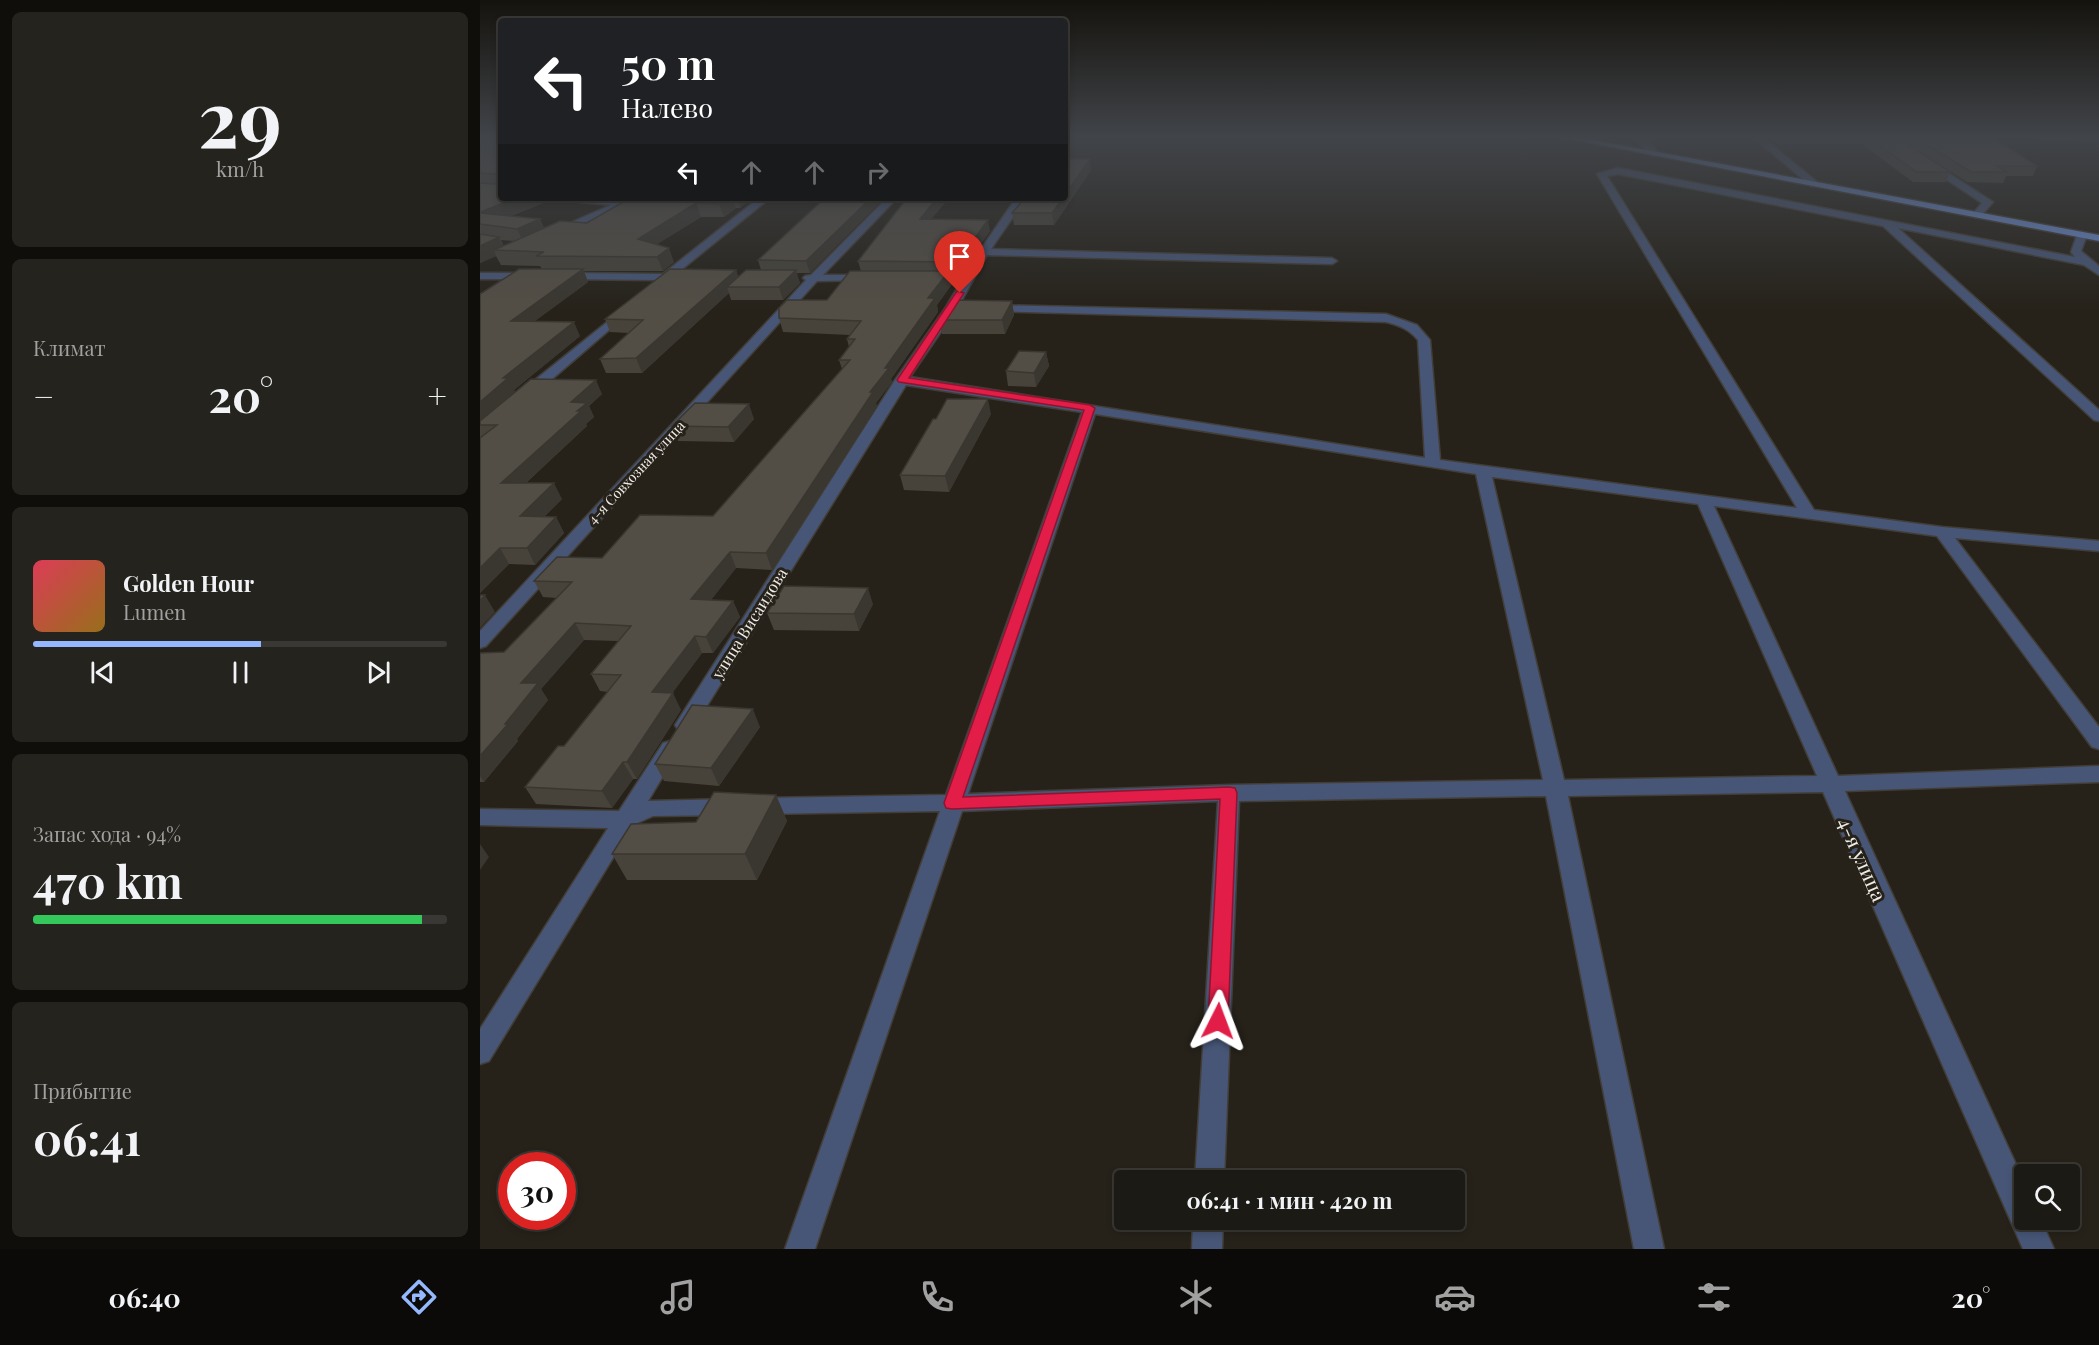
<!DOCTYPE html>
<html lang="ru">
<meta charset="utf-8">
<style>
:root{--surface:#1c1a14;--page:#25231d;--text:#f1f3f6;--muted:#a0a1a0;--line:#3a3834;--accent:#94b7fd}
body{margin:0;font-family:"Playfair Display",serif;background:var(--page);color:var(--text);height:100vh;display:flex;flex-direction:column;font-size:22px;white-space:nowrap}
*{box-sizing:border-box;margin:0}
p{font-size:20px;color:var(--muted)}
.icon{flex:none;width:33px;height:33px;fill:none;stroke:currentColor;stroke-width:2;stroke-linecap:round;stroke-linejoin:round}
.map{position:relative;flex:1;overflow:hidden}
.panel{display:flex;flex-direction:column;gap:12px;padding:12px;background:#0f0e0b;width:480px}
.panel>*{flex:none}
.top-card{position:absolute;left:18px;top:18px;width:570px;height:183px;border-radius:6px;box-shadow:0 3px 9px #0003,0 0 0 2px var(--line);background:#202124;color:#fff;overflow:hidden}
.controls{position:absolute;left:1534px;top:1164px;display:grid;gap:12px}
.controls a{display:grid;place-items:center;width:66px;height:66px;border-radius:6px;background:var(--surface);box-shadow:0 3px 9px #0003,0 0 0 2px var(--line);font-size:30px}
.speed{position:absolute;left:18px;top:1152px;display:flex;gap:12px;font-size:30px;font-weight:700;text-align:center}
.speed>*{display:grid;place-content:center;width:78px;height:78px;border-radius:50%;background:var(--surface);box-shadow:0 3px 9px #0003,0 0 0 2px var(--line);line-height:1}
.speed .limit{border:9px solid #d22;background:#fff;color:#111}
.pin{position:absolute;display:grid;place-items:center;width:51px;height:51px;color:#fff;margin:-62px -26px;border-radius:50% 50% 50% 0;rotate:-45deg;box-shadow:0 0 6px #0007}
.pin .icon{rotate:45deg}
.me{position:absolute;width:66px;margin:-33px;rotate:3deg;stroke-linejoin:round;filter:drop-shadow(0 0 4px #0008)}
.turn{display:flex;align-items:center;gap:21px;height:126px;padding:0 24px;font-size:27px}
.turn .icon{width:78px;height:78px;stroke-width:2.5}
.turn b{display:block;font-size:42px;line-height:51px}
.lanes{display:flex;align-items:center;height:57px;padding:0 24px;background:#0003;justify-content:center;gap:30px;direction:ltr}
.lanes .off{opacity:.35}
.big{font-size:45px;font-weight:700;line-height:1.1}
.panel .tile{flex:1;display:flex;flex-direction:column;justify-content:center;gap:9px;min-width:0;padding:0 21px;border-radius:9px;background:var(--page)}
.panel .dial{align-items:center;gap:0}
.dial b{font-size:78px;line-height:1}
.song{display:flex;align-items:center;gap:18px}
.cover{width:72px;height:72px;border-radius:9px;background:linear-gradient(135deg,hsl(350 70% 55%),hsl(40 70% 35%))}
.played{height:6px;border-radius:3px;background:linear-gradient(90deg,var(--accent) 55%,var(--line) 55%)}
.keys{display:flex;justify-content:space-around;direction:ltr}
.heat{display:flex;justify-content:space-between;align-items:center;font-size:33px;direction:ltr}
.charge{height:9px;border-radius:4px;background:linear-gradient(90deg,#34c759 94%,var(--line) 0)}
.trip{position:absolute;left:634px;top:1170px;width:351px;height:60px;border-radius:6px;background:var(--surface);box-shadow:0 3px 9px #0003,0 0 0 2px var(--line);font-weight:700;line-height:60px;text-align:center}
.tab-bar{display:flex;height:96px;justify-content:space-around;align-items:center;background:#0b0a08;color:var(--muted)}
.tab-bar .icon{width:42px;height:42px}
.tab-bar .active{color:var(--accent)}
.tab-bar b{font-size:27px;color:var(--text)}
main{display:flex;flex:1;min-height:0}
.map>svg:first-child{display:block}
</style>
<main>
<section class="panel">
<div class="tile dial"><b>29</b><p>km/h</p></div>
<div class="tile"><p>Климат</p>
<div class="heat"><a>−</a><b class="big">20°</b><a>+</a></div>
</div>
<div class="tile">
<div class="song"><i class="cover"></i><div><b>Golden Hour</b><p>Lumen</p></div></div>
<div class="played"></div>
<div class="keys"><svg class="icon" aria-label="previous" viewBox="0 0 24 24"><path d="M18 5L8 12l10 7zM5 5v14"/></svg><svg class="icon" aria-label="pause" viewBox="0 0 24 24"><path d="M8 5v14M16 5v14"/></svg><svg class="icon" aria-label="next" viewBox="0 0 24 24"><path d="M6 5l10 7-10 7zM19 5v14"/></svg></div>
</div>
<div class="tile"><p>Запас хода · 94%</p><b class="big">470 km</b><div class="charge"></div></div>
<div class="tile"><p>Прибытие</p><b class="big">06:41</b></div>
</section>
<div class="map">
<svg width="1619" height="1249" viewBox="0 0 1619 1249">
<rect width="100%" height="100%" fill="#26221a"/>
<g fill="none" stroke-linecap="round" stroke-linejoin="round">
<!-- minor casing -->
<g stroke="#423e37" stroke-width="3">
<path id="minor" d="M1153 136H1162L1178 152V156H1172Z
M1272 136H1281L1337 182V186H1331Z
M1401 136H1411L1513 202 1500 217H1494L1492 215 1502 203Z
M1557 136 1619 137V141L1561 138Z
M1138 168 1595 257 1591 252 1597 235 1602 232 1607 235 1601 251 1619 266V275L1604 265 1418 228 1619 410V421L1614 420 1403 226 1138 174 1127 176 1334 510 1462 527 1619 541V551L1475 538 1619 727V749L1612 747 1457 536 1234 506 1358 776 1619 766V782L1365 791 1545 1184V1220H1561L1574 1249H1543L1343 792 1088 796 1184 1249H1154L1066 796 759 801 744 1180H715L738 801 482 811 335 1249H305L460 811 277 814 269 812 266 806 269 800 277 798 466 795 602 412 426 385 212 730 205 732 198 730 195 725 415 380 466 307 499 252 536 198H546L511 249 852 258 857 261 852 264 507 255 478 307 430 377 945 458 938 340C929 329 918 325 906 322L510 311 504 308 510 305 906 314 937 325 950 340 960 460 1317 508 1117 174ZM615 414 996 474 1063 780 749 785 488 794ZM1012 477 1218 504 1337 776 1084 780Z
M85 198 141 200 159 198 78 235 74 234V230L131 205 90 201Z
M279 198H290L196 274 206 275V279L183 282 178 280 83 279 78 276 83 273 183 274Z
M407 198H417L343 275H388L392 276V280L337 281 6 646 0 648V631L326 280 323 278 325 276 331 275Z
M0 273H52L57 276 52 279H0Z
M146 307 150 308V312L50 398H40L38 395 40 392Z
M190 741 197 743 200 748 168 801 250 799 258 801 261 807 258 813 250 815 173 816 153 825 9 1061 0 1064V1029L128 828 0 825V809L139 811 183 743Z
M713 1220H743L742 1249H712Z"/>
</g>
<!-- primary casing -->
<g stroke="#423e37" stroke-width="3">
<path id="primary" d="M1074 136H1092L1619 235V241Z"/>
</g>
<!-- minor -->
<use href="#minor" fill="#475677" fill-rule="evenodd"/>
<!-- primary -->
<use href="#primary" fill="#6989cc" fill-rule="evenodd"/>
</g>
<!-- wall -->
<path fill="#47433b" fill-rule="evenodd" d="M0 136H21V198H76L31 216 60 219 64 228 107 223 150 198H273L260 208H256L244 217H221L177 244 194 262 183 271H104L108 282 55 321 100 336 34 390 35 392 122 394 109 406 114 417 106 424 107 426 46 483 82 499 64 517H76L84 533 55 565 29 564 0 593V294L62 269 60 266 21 265 16 256 0 263ZM21 240 34 241 24 246Z
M1288 136H1415L1470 172 1466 182H1433L1382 144H1298Z
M1415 136H1510L1557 166 1553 176H1526L1523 183 1487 182Z
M611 170 574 225H534L532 213Z
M345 198H404L330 273H316L320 283 303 300H251L249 293 162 373H126L120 359 149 333 130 332 125 319 256 270 258 277 281 270 278 260Z
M427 198H469L451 219 510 231 480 274H470L472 284 457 305 458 312 411 379 412 382 396 403 397 407 292 570 256 568 231 600 253 601 260 617 233 653H222L192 693 201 710 157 779H153L132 808 56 804 45 787 84 746 128 692 120 691 111 674 138 641 104 640 61 689 68 700 37 739 38 741 4 782H0V653L24 652 77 598 63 597 54 581 122 558 233 516 362 369 359 360 369 347 367 339 370 335 303 332 299 318 347 300 381 271 378 261Z
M532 301 534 315 525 334H462L459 320Z
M566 352 569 366 556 387 528 386 526 371Z
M511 414 469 492 424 490 420 475 456 419Z
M274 419 254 442 198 441 192 426Z
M393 604 379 631 294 630 287 613Z
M280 727 239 786 184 781 175 764Z
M296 795 307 821 277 880H147L132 854 216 822Z"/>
<!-- shaded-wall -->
<path fill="#3a3730" d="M610 159 611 170 574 225 572 213 583 198H585V195Z
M36 198H76L8 225 0 218V212Z
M247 198H252L256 208 244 217 239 204Z
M257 198H273L260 208Z
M391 198H404L330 273 326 261Z
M457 198H469L442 230 440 219Z
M216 203 221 217 163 253 158 239Z
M60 219 66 233 44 243 37 229Z
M508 220 510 231 480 274 477 262Z
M19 237 26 251 14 250 16 256 0 263V246Z
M189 248 194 262 183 271 177 257Z
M103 269 108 282 37 334 31 321Z
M256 270 260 283 247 287 249 293 162 373 156 358Z
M316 270 320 283 303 300 299 287Z
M469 271 472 284 457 305 458 312 411 379 412 382 396 403 397 407 292 570 286 553 405 368 448 298Z
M532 301 534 315 525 334 522 320Z
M94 322 100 336 34 390 35 393 0 423V402L23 378Z
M566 352 569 366 556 387 554 373Z
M116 380 122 394 109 406 114 417 106 424 107 426 29 498 21 483 91 402Z
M508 399 511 414 469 492 465 476Z
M269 404 274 419 254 442 248 427Z
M74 483 82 499 48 532 40 516Z
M76 517 84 533 55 565 47 548Z
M20 548 29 564 0 593V568Z
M250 552 256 568 219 615 211 599Z
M388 588 393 604 379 631 374 614Z
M5 595 15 612 0 628V601Z
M253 601 260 617 233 653 226 637Z
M95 623 104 640 61 689 68 700 37 739 38 741 4 782 0 776V756L25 724 41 683Z
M215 636 222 653 180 710 172 692Z
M193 693 201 710 157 779 147 762Z
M273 709 280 727 239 786 231 768Z
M143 762 153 779 132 808 122 791Z
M296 795 307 821 277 880 265 854Z
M0 844 9 857 0 870Z"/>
<!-- building -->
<path fill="#534e45" stroke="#3a3730" stroke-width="1.5" d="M0 136H21V198H36L0 212V183L15 184 17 182 16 174 0 173Z
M1386 136H1415L1470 172H1437Z
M1433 136H1510L1557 166H1517L1527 172H1491Z
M585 159H610L585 195Z
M150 198H247L239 204 216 203 158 239 189 248 177 257 56 256 64 252 14 250 80 221 107 223Z
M345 198H391L326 261 278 260Z
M427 198H457L440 219 508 220 477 262 378 261Z
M545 198H583L572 213H532Z
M0 213 60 219 37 229 0 224Z
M0 234 19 237 0 246Z
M39 269H103L31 321 94 322 23 378H28L0 402V294Z
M190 269 256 270 156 358 120 359 163 320 125 319Z
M266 270H316L299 287H247Z
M370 271H469L448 298H455L405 368H409L390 392H393L286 553 250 552 211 599 253 601 226 637 215 636 172 692 193 693 147 762H143L122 791 45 787 78 746H84L141 675 111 674 151 626 95 623 41 683H58L25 724H28L0 756V653L24 652 92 582 54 581 77 557 122 558 160 515 233 516 370 360H359L375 339H367L381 321 299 318V308L307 300H347Z
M473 300 532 301 522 320H459Z
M539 351 566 352 554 373 526 371Z
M51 379 116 380 91 402 107 403 97 411H101L21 483H74L40 516 76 517 47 548H20L0 568V438L17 425H0V421Z
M467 399H508L465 476 420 475 453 419H456Z
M215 403 269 404 248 427 192 426Z
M304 586 388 588 374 614 287 613Z
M0 595H5L0 601Z
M212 705 273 709 231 768 175 764Z
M234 792 296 795 265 854H132L151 824 216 822Z"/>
<!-- sky -->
<linearGradient id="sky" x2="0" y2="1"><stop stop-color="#15130e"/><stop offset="0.44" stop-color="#414449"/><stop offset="1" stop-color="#414449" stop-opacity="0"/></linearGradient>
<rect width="1619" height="311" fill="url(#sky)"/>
<!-- route -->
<path fill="#e11d48" stroke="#92132f" stroke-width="1.5" d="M477 291 484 293 429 378 610 405 615 408 483 797 749 787 755 788 757 793 748 1021 745 1027 738 1030 731 1027 728 1021 740 799 472 809 466 808 464 803 604 410 419 382 417 380Z"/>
<g text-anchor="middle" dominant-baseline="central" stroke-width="6" stroke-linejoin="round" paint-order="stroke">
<!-- far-street labels -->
<g font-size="14" fill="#efece6" stroke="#26221a">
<text transform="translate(156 472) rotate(-47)">4-я Совхозная улица</text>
</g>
<!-- street labels -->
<g font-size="16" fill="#efece6" stroke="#26221a">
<text transform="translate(269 623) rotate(-58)">улица Висаидова</text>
</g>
<!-- near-street labels -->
<g font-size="20" fill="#efece6" stroke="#26221a">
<text transform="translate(1383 859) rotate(66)">4-я улица</text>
</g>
</g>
</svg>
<div class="controls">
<a><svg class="icon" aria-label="search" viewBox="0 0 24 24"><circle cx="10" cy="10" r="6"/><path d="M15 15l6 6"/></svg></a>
</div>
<div class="speed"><div class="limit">30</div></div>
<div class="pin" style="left:480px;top:293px;background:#d93025"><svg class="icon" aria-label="arrive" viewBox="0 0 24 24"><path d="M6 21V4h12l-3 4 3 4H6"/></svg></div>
<svg class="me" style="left:738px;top:1021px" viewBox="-20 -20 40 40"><path d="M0-17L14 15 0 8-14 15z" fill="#e11d48" stroke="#fff" stroke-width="4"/></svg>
<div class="trip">06:41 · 1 мин · 420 m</div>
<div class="top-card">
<div class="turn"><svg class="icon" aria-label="left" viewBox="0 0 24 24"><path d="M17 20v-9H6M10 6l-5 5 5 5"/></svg><div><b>50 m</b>Налево</div></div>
<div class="lanes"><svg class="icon" aria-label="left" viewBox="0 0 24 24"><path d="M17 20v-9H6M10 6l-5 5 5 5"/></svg><svg class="icon off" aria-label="ahead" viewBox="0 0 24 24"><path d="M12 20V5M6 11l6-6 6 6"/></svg><svg class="icon off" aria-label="ahead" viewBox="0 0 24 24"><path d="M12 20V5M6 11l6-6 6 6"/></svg><svg class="icon off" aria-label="right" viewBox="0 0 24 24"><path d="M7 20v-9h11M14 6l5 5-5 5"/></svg></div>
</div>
</div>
</main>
<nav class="tab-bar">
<b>06:40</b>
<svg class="icon active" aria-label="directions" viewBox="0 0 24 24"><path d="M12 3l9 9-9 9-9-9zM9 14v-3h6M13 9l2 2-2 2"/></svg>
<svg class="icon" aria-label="music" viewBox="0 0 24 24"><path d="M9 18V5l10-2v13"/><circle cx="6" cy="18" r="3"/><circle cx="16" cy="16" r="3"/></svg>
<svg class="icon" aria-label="phone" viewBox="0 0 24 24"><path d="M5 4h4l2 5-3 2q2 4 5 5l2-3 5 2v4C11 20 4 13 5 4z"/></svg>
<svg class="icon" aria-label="climate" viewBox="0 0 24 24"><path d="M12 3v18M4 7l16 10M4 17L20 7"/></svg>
<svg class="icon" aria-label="car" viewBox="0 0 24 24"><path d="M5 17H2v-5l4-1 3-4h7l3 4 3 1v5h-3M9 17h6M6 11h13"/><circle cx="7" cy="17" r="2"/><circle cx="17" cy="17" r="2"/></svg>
<svg class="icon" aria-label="filters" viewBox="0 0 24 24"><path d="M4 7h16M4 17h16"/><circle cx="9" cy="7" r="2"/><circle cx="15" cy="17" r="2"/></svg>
<b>20°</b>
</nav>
